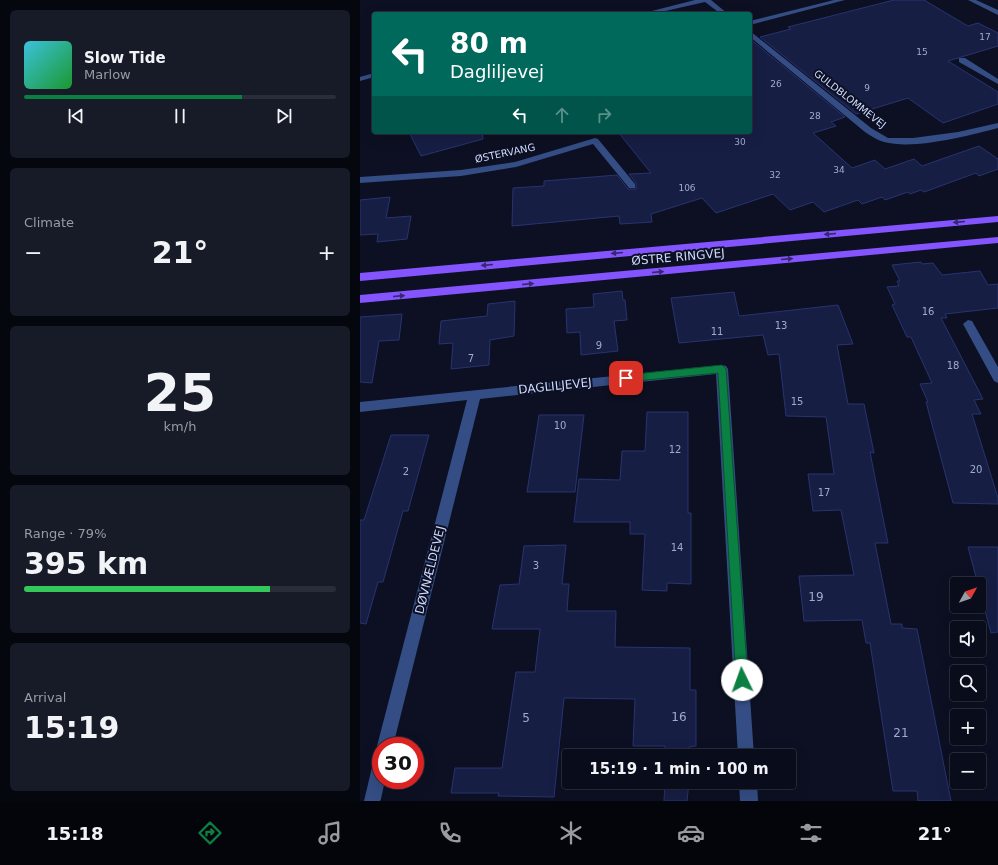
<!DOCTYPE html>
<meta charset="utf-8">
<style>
:root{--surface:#090c1a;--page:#171a27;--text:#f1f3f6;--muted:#999ba2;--line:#292c39;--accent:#0b8043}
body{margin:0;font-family:"DejaVu Sans",sans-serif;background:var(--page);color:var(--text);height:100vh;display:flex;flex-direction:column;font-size:15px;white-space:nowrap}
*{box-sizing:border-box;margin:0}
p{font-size:13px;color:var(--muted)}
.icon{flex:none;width:22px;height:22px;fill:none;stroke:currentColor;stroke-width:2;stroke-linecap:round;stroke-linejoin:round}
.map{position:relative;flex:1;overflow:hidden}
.panel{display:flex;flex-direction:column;gap:10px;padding:10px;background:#05070e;width:360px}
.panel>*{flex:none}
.guide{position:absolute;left:12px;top:12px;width:380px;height:122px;border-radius:4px;box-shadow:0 4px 16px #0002,0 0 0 1px var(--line);background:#00695c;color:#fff;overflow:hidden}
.needle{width:26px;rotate:50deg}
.controls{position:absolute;left:590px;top:577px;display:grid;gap:8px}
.controls a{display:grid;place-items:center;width:36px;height:36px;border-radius:4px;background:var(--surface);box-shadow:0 4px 16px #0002,0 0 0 1px var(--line);font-size:20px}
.speed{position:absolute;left:12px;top:737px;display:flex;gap:8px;font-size:20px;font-weight:700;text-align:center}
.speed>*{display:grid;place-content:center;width:52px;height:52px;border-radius:50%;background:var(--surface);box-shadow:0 4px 16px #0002,0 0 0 1px var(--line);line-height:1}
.speed .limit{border:6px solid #d22;background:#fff;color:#111}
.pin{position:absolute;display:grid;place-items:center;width:34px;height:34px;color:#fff;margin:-17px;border-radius:8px;box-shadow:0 2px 6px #0006}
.me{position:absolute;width:44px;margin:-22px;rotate:357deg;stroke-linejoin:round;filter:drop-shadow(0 0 3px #0008)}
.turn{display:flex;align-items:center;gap:14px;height:84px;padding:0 12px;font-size:18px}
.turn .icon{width:52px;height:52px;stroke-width:2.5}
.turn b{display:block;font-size:28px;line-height:34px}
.lanes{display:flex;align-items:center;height:38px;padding:0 12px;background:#0003;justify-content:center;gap:20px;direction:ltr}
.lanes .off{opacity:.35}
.big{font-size:30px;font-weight:700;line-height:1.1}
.panel .widget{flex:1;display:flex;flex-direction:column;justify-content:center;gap:6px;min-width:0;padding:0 14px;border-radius:6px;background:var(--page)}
.panel .dial{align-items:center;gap:0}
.dial b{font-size:52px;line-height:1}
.song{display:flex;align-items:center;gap:12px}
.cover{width:48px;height:48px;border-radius:6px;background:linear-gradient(135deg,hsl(190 70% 55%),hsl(130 70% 35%))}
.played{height:4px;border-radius:2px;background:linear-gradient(90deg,var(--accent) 70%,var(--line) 70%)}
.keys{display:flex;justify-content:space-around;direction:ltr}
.heat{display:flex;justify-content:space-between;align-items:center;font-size:22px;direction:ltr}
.charge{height:6px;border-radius:3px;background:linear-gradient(90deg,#34c759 79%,var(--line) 0)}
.trip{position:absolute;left:202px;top:749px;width:234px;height:40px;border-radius:4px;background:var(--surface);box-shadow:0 4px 16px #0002,0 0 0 1px var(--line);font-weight:700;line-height:40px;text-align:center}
.tab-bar{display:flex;height:64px;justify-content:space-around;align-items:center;background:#04050a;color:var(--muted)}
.tab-bar .icon{width:28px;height:28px}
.tab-bar .on{color:var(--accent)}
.tab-bar b{font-size:18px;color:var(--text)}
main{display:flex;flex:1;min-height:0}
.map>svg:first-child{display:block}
</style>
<main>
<section class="panel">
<div class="widget">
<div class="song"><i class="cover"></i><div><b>Slow Tide</b><p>Marlow</p></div></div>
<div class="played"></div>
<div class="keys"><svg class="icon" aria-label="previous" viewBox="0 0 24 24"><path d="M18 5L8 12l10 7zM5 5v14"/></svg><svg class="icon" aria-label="pause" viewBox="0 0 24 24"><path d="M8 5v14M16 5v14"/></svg><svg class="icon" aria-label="next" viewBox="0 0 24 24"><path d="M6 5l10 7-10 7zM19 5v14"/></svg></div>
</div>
<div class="widget"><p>Climate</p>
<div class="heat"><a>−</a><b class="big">21°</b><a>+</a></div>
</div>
<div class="widget dial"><b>25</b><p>km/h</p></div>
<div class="widget"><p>Range · 79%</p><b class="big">395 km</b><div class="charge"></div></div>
<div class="widget"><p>Arrival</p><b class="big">15:19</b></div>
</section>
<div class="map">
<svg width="638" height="801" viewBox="0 0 638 801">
<rect width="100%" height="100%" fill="#0c1022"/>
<!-- building -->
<path fill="#171e44" stroke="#283371" d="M534 0H564L608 26 618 23 638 33V46L588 61 638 92V104L583 123 548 98 496 114 400 37 431 29 428 27Z
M390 39 485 117 471 122 476 126 453 133 492 168 515 160 525 169 554 159 562 166 619 146 638 159V169L619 176 616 173 564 192 561 190 550 194 548 192 525 200 522 197 502 204 498 200 464 212 453 202 430 210 413 194 356 213 342 198 291 214 292 222 260 224 259 216 152 226 153 188 184 186V181L257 175 268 189H276V183L269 174 291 173 258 132H390Z
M49 132H122L123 139 61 156Z
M30 197 26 218 51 216 47 239 17 242 18 234 0 235V200Z
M561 262 562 264 573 263 582 275 620 271 628 285 638 284V308L585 314 587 318H581L623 399 614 400 621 414H612L638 498V504L593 503 566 402H568L560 384 572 383 551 337H547L532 305 535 304 527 287 539 286 537 281H540L532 265Z
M262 291 263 300H265L267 320 254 321 258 351 221 355 220 332 207 333 206 309 234 307 233 294Z
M374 292 379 316 478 305 493 344 477 345 488 404H504L514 453 510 452 528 543H515L531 624H542V628L557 629 591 801H558L557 791H533L510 643H506L502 620 444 621 439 576 494 575 481 510 453 511 448 474H474L466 417 426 416 419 354 408 355 403 335 319 343 311 298Z
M155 301 154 336 130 340 129 365 91 369 93 343 79 344 81 321 127 316 128 304Z
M42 314 39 340 19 341 12 383 0 382V317Z
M287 412H328V513H331V584L307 583V591L282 590 285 534H270V522H214L219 479 260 480 262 451H285Z
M179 415H224L215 492H167Z
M31 435H69L48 511H43L23 582H18L6 624 0 623V520H4Z
M206 545 202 584H209L207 611H256L255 647 330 648V690H336V746L329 747V756H305V746H273L275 699 204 698 194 797 138 796 139 793H91L95 768H142L156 672H175L180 629H132L140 585 159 584 164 546Z
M608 547H638V632L631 633Z
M305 782H329L327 801H304Z"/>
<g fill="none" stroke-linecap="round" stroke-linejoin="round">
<!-- minor -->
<path fill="#344d84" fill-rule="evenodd" d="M335 0H351L368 14H361L345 2 292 14H280Z
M474 0H485L390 25V21Z
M608 0H616L638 10V15Z
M390 31 511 128 528 138H553L598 132 638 123V128C608 136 554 150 524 142 517 140 511 136 505 132L390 37Z
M599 58H605L638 79V84L599 62Z
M14 73V77L0 81V77Z
M235 138 238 139 275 184V188H269L233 144 156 167 101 176 0 183V177L101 170 155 162Z
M608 320 612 321 638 367V383L634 381 603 324Z
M362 365 366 366 368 369 394 756H378L356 374 120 399 33 746H21V753L19 752 17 746 107 400 0 412V402Z
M21 755V780H25L21 799 20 801H4L13 763 15 757Z
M379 782H397L398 801H380Z"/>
<!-- major -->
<path fill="#8454ff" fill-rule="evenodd" d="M638 216V222L0 281V273Z
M638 237V243L0 303V295Z"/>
</g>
<!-- one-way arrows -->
<defs><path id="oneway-solid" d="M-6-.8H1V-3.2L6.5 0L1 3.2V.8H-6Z"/></defs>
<g fill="#36286f">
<use href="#oneway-solid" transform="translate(599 222) rotate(175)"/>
<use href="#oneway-solid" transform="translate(470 234) rotate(175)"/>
<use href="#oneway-solid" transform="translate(257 253) rotate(175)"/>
<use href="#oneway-solid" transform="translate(427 259) rotate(-5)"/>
<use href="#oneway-solid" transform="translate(127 265) rotate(175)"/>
<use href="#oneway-solid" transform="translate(298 272) rotate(-5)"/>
<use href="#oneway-solid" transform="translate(168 284) rotate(-5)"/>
<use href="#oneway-solid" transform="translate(39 296) rotate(-5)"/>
</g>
<!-- route -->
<path fill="#0b8043" stroke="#07532c" d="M362 365 366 369 388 680 386 685 382 686 377 685 376 680 358 373 266 382 262 378 266 375Z"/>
<g text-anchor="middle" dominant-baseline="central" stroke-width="4" stroke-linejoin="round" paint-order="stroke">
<!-- far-number labels -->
<g font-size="9" fill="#a0aad0">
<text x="625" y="37">17</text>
<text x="562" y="52">15</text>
<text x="416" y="84">26</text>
<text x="507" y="88">9</text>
<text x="455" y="116">28</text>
<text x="380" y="142">30</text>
<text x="479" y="170">34</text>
<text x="415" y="175">32</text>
<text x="327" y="188">106</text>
</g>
<!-- far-street labels -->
<g font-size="10" fill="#cdd9ff" stroke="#0c1022">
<text transform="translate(490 99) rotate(38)">GULDBLOMMEVEJ</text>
<text transform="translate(145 153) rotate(-12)">ØSTERVANG</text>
</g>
<!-- number labels -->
<g font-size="10" fill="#a0aad0">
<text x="568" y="311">16</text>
<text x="421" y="325">13</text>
<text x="357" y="331">11</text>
<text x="239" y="345">9</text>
<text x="111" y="358">7</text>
<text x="593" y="365">18</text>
<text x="437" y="401">15</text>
<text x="200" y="425">10</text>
<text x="315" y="449">12</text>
<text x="616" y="469">20</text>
<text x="46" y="471">2</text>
<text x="464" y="492">17</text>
<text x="317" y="547">14</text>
<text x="176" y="565">3</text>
</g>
<!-- street labels -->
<g font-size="12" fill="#cdd9ff" stroke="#0c1022">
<text transform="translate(318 257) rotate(-5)">ØSTRE RINGVEJ</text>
<text transform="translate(195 386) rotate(-6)">DAGLILJEVEJ</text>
<text transform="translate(70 570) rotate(-76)">DØVNÆLDEVEJ</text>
</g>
<!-- near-number labels -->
<g font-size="12" fill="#a0aad0">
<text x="456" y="597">19</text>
<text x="319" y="717">16</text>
<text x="166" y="718">5</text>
<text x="541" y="733">21</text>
</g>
</g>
</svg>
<div class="controls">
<a><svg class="needle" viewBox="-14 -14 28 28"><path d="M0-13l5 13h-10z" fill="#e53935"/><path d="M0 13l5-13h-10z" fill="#999ba2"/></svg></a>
<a><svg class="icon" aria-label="sound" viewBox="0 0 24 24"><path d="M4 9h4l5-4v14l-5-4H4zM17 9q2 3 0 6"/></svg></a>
<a><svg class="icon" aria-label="search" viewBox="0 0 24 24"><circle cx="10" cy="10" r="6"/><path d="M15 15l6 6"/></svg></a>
<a>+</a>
<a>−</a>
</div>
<div class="speed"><div class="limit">30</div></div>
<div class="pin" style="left:266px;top:378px;background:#d93025"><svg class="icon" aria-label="arrive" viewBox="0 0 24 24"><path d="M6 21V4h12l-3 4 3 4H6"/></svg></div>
<svg class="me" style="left:382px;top:680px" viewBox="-20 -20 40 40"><circle r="19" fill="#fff"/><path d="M0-13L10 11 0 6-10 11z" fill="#0b8043"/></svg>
<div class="trip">15:19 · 1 min · 100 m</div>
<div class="guide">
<div class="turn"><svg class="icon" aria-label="left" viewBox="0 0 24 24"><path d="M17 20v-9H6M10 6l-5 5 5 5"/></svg><div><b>80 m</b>Dagliljevej</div></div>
<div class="lanes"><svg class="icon" aria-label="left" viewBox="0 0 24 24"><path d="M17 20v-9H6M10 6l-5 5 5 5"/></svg><svg class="icon off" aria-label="ahead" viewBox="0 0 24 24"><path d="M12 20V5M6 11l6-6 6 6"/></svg><svg class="icon off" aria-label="right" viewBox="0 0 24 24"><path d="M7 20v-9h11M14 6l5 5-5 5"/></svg></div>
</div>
</div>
</main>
<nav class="tab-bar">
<b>15:18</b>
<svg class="icon on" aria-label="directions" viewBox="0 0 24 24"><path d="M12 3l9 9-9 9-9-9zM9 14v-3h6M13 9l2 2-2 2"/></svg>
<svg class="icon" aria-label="music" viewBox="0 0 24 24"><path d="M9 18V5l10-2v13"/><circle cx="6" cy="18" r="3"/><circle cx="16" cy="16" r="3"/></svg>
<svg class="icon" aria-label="phone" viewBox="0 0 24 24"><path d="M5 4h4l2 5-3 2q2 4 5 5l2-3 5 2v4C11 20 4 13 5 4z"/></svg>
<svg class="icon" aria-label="climate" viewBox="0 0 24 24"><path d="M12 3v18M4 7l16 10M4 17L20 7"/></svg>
<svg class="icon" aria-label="car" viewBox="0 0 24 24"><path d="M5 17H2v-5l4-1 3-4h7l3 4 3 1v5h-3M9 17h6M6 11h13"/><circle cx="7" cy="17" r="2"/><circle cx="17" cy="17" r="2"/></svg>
<svg class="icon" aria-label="filters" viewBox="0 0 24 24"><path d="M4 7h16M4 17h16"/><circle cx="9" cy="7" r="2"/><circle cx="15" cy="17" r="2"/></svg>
<b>21°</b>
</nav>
